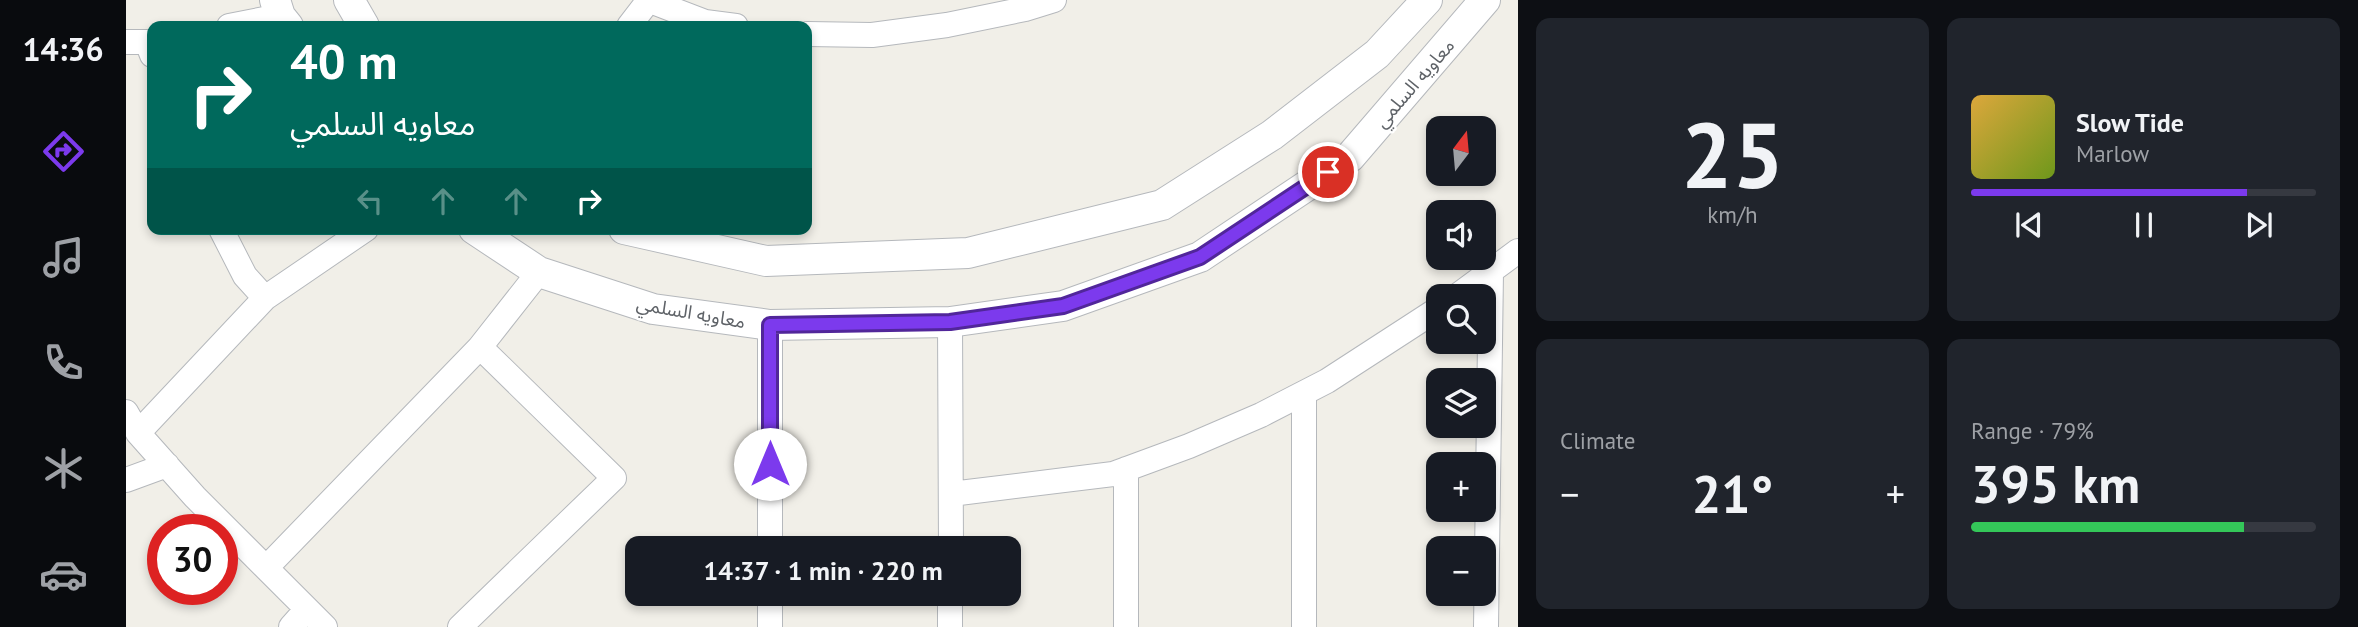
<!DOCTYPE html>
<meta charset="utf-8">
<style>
:root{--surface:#171b24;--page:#20242c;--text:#f1f3f6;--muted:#9ea1a6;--line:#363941;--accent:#7c3aed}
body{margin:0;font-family:"PT Sans","Noto Sans Arabic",sans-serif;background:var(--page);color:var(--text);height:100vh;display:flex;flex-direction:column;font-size:26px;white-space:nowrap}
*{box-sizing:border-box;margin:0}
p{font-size:23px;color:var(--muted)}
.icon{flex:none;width:38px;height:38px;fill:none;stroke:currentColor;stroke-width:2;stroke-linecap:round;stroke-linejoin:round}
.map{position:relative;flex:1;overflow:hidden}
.panel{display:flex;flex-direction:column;gap:18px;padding:18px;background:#0d0f14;width:840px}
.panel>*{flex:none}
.guide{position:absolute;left:21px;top:21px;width:665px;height:214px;border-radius:14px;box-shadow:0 4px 10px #0003;background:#00695c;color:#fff;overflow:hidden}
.needle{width:46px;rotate:16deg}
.buttons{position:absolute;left:1300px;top:116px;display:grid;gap:14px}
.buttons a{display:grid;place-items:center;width:70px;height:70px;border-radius:14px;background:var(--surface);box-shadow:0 4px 10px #0003;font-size:35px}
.speed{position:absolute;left:21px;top:514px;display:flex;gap:14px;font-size:35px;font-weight:700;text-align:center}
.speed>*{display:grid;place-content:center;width:91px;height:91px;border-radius:50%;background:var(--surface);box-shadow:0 4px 10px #0003;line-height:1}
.speed .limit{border:10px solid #d22;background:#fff;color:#111}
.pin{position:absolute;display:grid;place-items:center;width:60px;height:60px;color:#fff;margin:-30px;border:4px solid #fff;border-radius:50%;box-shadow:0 2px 7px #0007}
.me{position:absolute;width:77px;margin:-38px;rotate:0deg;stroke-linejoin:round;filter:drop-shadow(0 0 5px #0008)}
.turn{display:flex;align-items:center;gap:24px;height:147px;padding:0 28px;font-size:32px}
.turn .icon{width:91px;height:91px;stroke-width:2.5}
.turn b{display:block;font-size:49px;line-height:60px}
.lanes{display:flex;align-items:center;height:66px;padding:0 28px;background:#0003;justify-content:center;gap:35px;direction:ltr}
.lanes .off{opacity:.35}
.big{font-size:52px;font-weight:600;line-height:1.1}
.panel .tile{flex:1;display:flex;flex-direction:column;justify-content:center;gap:10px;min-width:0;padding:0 24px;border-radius:14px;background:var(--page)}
.panel .dial{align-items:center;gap:0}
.dial b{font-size:91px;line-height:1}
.song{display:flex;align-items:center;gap:21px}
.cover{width:84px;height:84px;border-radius:10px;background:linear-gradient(135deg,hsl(40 70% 55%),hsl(80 70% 35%))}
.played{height:7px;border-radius:4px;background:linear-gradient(90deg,var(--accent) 80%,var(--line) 80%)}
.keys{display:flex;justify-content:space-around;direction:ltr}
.heat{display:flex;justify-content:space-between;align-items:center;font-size:38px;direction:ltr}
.charge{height:10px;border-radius:5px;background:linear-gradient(90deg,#34c759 79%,var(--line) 0)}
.panel .tiles{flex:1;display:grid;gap:18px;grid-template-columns:repeat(2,1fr)}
.trip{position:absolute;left:499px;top:536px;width:396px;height:70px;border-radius:14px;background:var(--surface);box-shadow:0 4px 10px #0003;font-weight:600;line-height:70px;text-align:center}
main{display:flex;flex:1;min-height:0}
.dock{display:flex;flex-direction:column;width:126px;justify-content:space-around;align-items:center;background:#090b0e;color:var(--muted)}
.dock .icon{width:49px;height:49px}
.dock .on{color:var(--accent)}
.dock b{font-size:32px;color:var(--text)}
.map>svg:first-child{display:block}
</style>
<main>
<nav class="dock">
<b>14:36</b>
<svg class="icon on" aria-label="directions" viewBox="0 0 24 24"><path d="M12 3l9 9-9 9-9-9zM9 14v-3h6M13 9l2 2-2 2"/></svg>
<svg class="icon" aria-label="music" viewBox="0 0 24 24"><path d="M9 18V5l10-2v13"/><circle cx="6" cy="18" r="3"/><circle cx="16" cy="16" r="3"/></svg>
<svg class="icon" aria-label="phone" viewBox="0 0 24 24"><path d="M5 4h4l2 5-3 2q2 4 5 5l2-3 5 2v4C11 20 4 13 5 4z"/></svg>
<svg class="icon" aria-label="climate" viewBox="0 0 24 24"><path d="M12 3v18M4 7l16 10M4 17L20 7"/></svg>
<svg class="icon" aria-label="car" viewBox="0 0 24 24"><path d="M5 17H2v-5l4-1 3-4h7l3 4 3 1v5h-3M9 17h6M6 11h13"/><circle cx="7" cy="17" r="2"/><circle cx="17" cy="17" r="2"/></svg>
</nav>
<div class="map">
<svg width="1392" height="627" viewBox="0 0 1392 627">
<rect width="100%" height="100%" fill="#f1efe8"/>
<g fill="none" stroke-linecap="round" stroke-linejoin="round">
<!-- minor casing -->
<g stroke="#b5b8bc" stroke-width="26">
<path id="minor" d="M522 0 579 22 610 26
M103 26 154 16
M503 26 523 0
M681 34 746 35 821 25 899 9 928 0
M0 42H21L26 55
M1331 296 1392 251
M139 298 240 229
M824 322 825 548
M644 325V548
M0 412 12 433 69 497 199 627
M12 433 139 298 119 276 95 229
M1000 469V627
M0 480 41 465
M825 494 987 474 1063 446 1135 415 1201 381 1312 309
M140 568 354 347 413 272
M644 593V627
M165 627 181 609
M334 627 488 478 354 347
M824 627V593
M1178 627V393
M1360 627 1365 272"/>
</g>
<!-- tertiary casing -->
<g stroke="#b5b8bc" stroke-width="32">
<path id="tertiary" d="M149 0 154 16 162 26
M223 0 238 26
M348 229 413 272 527 309 644 325 824 322 937 306 1074 257 1224 157 1359 0
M498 229 640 261 842 253 1036 205 1146 135 1251 54 1301 0"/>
</g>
<!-- minor -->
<use href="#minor" stroke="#fff" stroke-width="24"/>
<!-- tertiary -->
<use href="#tertiary" stroke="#fff" stroke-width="30"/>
</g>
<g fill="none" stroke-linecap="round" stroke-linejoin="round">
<!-- route casing -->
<g stroke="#51269a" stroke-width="18">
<path id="route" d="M644 464V325L824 322 937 306 1074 257 1202 172"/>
</g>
<!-- route -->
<use href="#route" stroke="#7c3aed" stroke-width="12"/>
</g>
<g text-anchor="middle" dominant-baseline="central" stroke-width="5" stroke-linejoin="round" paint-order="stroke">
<!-- street labels -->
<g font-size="19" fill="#5f6368" stroke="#fff">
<text transform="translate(1288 83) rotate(-49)">معاويه السلمي</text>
<text transform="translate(565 312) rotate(10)">معاويه السلمي</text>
</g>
</g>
</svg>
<div class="buttons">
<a><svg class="needle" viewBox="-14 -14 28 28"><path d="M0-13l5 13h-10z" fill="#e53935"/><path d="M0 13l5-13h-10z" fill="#9ea1a6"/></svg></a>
<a><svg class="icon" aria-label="sound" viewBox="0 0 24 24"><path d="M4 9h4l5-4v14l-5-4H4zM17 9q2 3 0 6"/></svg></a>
<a><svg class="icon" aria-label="search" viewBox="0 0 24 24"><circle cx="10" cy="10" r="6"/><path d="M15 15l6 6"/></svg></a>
<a><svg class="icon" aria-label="layers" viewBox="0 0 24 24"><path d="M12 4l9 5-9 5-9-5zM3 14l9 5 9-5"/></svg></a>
<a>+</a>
<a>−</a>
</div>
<div class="speed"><div class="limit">30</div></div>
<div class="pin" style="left:1202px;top:172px;background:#d93025"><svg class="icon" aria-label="arrive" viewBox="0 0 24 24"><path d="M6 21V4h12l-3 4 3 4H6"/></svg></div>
<svg class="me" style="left:644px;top:464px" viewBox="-20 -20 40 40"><circle r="19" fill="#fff"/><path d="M0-13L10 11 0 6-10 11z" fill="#7c3aed"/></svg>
<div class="trip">14:37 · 1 min · 220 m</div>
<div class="guide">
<div class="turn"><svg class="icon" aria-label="right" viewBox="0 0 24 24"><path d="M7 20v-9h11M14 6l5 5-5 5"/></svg><div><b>40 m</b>معاويه السلمي</div></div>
<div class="lanes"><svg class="icon off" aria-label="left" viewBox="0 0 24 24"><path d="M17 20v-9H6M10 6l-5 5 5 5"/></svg><svg class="icon off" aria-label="ahead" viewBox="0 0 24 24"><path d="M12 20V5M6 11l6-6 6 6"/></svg><svg class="icon off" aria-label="ahead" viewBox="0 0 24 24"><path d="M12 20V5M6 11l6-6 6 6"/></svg><svg class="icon" aria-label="right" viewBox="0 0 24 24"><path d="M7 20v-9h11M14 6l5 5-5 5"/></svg></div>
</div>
</div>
<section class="panel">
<div class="tiles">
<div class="tile dial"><b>25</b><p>km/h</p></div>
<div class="tile">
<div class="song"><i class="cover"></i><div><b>Slow Tide</b><p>Marlow</p></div></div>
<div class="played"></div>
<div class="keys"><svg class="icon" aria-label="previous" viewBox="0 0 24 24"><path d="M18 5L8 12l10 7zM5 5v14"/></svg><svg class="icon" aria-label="pause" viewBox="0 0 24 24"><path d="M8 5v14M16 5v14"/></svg><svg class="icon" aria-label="next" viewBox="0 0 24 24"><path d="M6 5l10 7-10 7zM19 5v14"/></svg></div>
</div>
<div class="tile"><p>Climate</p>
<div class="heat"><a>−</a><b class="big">21°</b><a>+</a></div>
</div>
<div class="tile"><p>Range · 79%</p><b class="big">395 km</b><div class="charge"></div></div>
</div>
</section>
</main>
